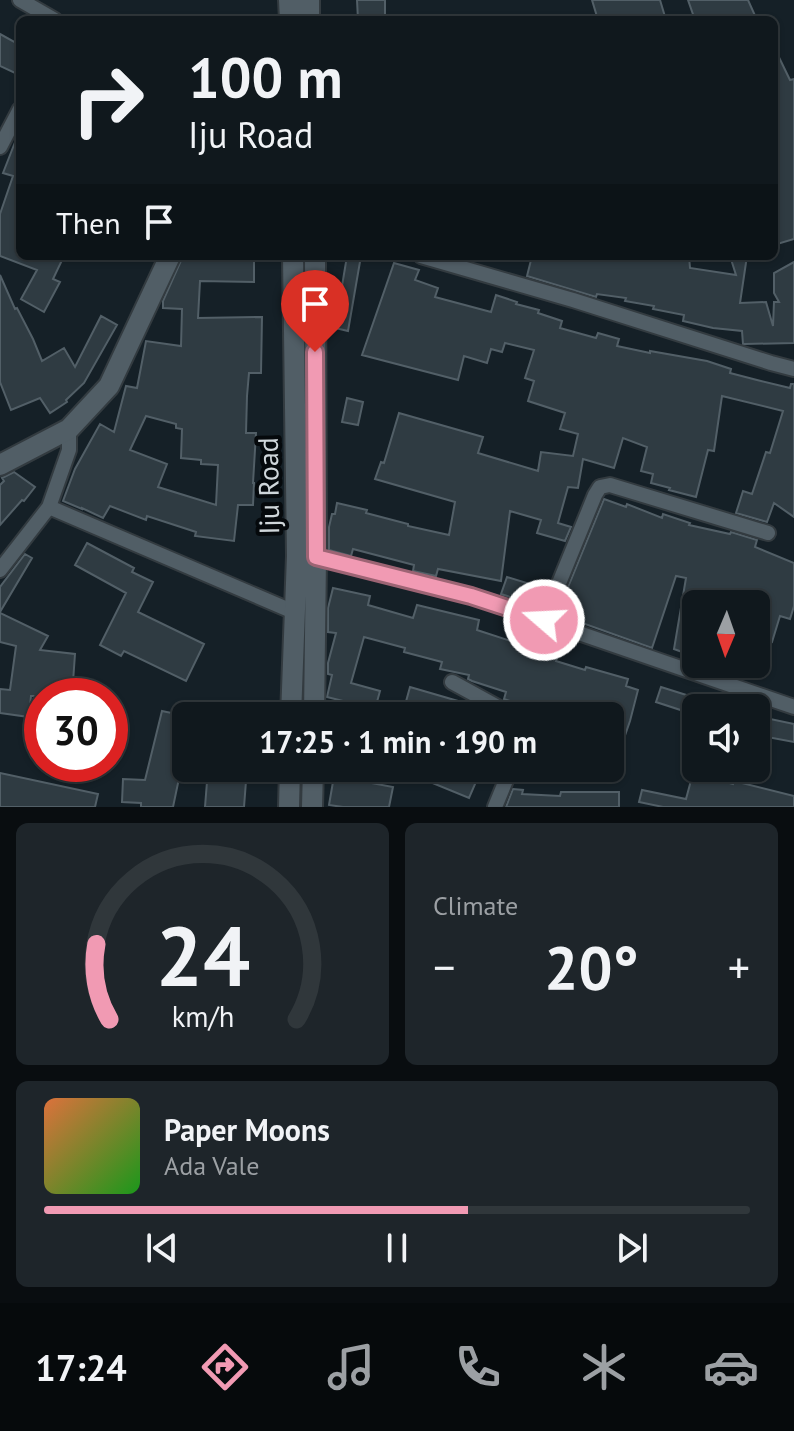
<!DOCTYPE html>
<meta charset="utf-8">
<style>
:root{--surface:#10181d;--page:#1e252a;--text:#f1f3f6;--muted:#9ca0a4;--line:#30373b;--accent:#f19ab3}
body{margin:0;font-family:"PT Sans",sans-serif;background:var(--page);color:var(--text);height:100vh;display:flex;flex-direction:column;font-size:30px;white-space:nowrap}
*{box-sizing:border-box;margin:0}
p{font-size:26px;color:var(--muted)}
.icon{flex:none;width:44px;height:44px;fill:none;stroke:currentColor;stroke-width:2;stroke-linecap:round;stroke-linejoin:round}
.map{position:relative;height:807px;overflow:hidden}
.side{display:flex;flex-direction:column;gap:16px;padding:16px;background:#090d10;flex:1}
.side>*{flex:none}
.top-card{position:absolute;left:16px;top:16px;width:762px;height:244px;border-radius:12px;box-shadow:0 2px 6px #0004,0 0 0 2px var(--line);background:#10181d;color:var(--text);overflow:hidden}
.needle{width:52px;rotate:182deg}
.buttons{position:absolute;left:682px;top:590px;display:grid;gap:16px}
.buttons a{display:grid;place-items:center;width:88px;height:88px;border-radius:12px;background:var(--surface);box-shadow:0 2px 6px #0004,0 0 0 2px var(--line);font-size:40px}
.speed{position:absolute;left:24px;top:678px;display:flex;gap:16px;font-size:40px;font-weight:700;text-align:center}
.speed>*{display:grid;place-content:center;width:104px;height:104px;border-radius:50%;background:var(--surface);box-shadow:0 2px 6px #0004,0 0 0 2px var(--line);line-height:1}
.speed .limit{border:12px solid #d22;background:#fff;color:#111}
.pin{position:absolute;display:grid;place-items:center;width:68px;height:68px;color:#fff;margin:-82px -34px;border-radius:50% 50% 50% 0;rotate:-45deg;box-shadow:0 0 8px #0007}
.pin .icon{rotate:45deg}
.me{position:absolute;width:88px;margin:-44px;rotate:289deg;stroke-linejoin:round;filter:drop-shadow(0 0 6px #0008)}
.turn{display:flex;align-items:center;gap:28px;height:168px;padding:0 40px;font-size:36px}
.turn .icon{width:104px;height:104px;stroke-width:2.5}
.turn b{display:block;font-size:56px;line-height:68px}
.then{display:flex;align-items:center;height:76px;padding:0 40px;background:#0003;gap:16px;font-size:30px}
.big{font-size:60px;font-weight:700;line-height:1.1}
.side .widget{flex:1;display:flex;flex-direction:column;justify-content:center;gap:12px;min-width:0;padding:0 28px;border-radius:12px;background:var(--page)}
.side .dial{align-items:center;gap:0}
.dial svg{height:208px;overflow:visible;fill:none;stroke:var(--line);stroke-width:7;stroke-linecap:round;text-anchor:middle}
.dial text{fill:var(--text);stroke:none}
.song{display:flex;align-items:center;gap:24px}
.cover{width:96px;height:96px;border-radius:12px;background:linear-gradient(135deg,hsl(20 70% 55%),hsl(120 70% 35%))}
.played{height:8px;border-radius:4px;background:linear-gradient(90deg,var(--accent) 60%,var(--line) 60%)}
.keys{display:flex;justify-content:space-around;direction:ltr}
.heat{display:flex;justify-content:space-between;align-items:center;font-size:44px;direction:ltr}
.side .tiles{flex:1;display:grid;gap:16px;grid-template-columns:1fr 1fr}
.widget:last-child{grid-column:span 2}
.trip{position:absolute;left:172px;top:702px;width:452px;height:80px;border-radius:12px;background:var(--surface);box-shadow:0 2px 6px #0004,0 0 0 2px var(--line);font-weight:700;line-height:80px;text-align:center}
.tab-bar{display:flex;height:128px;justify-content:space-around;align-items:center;background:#060a0c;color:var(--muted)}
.tab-bar .icon{width:56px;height:56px}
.tab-bar .selected{color:var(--accent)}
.tab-bar b{font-size:36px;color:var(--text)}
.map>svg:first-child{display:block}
</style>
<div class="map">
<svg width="794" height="807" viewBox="0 0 794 807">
<rect width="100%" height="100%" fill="#152027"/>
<!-- building -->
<path fill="#2f3b42" stroke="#525f67" stroke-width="2" fill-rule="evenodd" d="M357 0H385V20H358Z
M592 0H660L666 20H598Z
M688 0H748L757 20H695Z
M0 34 20 45V63L15 73 0 66Z
M774 47 790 80 794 79V239L774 245V87L778 85 774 76Z
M19 132 20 256H64L53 279 60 282 44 312 21 299 37 270 0 256V214L13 176 3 173Z
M183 256 254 259V282L200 281 198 318 262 317 261 373H249L247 396 246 433H256L253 483H254L253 505H238L234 541 195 536 196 532 147 516 146 520 110 506 103 518 82 508V509L63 501 75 469 100 424 114 432 126 386 137 388 146 341 181 346 182 309 163 308V301ZM146 416 176 424V428L182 429 181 458 201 460V464L218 465 216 505 158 487 167 464 130 450Z
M347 256H361L348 331 335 328Z
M532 256H689L690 268 736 275 730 256H747L740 303 766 302 773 326 774 302H779L774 293V273L794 262V343L745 344H743L742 331 713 328 683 321 684 315 653 309 654 306 625 301 626 298 597 294 596 297 527 276Z
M394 263 419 270 415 280 438 288 435 297 491 312 496 295 517 302 516 304 539 310 538 313 562 321 560 328 596 338 598 333 619 339 617 346 650 353V351L707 361 731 369 730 373 757 380 790 388 791 384H794V517L774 503 767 522 736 513 743 491 752 494 766 452 770 453 783 411 722 396 714 451 708 450 696 497 669 490 670 488 651 483 653 474 641 471 647 447 623 438 614 468 583 459 578 488 568 487 558 523 571 527 565 541 537 533 541 520 510 511 501 581 438 569 436 576 413 571 414 565 353 549 351 556 329 550V527L332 514H335L337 503 367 510 366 513 408 524V526L449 535 455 502 375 479 381 462 384 463 399 413 483 437 478 453 538 471 541 452 573 456 578 434 560 429 565 413 528 401 534 381 525 378 534 350 505 343 502 352 491 349 487 363 464 356 458 380 362 355Z
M0 275 15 309 17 308 33 339 42 361 64 348 75 367 101 316 117 325 84 383 66 400 67 402 50 413 40 398 11 410 0 382Z
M347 398 363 402 358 425 342 422Z
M14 472 35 487 24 501 22 500 0 525V485L4 481 2 478Z
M604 499 626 507 627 504 662 518 663 514 690 523 689 525 730 534 731 532 757 540 755 547 794 563V606L790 619 780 616 772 642 756 637V604H696V657L674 649 686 578 676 576 652 648 557 614Z
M87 543 134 568 132 572 153 582 138 612 204 644 186 681 124 651 121 656 100 645 126 593 75 565Z
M25 554 32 558 0 612V587Z
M507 577 546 589 539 606 501 594Z
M333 588 370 596 368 605 413 618 417 605 479 620 477 630 520 644 523 637 536 642 538 637 562 646 556 661 585 670 586 667 628 679 626 686 638 690 630 721 612 773 610 772V716H556L538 710 536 716H530L523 713 517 706 518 704 504 699 506 692 472 681 468 679 469 675 440 669 442 662 404 652 405 648 364 637 351 683 380 691 375 709 327 697 332 675 328 674V663L336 633 328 632V608Z
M0 613 48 636 40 650 75 654 72 696H31L29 717 0 713V689L10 690 16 646 0 642Z
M410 687 458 701 453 716H402Z
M661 687 696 698V715L656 702Z
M162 711 186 716V745L173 807H141V803L122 802 123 779 145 780Z
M756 716 794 724V742L756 735Z
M229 768H247L244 807H205L208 769 229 771Z
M396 768H482L469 798Z
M0 773 98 794 95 807H0Z
M693 773 733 784 734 781 794 796V807H663L639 802 642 790 686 799Z
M334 776 393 787 389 807H343L329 805Z
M513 789 523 790 522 794 560 796 561 792H619V807H506Z"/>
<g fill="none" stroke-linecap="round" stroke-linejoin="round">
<!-- street casing -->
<g stroke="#333b40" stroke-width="18">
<path id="street" d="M20 0 55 20
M0 147 20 109
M421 256 573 300 771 363 794 369
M49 507 294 612
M316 557 471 596 794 707
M0 570 49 507 69 450V429
M544 620 595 495 600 487 610 485 768 533
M452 682 514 716
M495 807 511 768"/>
</g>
<!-- secondary casing -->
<g stroke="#333b40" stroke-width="24">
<path id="secondary" d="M289 0 290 20
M309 0V20
M0 465 69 429 109 386 170 256
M291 716 297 556 293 256
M314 716 316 557 315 256
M289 807 290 768
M312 807 313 768"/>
</g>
<!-- street -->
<use href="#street" stroke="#515e66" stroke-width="14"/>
<!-- secondary -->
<use href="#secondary" stroke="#515e66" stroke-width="20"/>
</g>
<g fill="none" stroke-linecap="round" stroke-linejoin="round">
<!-- route casing -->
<g stroke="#9d6474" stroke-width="20">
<path id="route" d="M315 352 316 557 471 596 544 620"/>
</g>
<!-- route -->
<use href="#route" stroke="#f19ab3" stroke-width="14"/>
</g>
<g text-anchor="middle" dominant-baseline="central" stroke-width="8" stroke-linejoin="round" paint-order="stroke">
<!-- street labels -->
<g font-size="28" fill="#cfd6da" stroke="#05090c">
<text transform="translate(268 486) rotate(-91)">Iju Road</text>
</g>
</g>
</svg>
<div class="buttons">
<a><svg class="needle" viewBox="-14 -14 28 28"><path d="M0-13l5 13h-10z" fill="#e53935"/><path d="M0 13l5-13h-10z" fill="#9ca0a4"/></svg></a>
<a><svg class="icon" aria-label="sound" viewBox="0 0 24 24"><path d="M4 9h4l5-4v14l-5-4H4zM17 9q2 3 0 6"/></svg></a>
</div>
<div class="speed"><div class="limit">30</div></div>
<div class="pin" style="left:315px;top:352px;background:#d93025"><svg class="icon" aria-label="arrive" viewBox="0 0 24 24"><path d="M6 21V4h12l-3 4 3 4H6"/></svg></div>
<svg class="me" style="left:544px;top:620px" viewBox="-20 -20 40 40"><circle r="17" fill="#f19ab3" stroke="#fff" stroke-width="3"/><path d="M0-11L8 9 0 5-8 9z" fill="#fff"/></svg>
<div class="trip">17:25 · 1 min · 190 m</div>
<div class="top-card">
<div class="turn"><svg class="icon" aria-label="right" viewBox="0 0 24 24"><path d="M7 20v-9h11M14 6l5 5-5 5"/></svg><div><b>100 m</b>Iju Road</div></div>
<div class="then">Then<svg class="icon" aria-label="arrive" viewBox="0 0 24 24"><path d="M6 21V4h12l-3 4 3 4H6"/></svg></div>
</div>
</div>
<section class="side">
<div class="tiles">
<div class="widget dial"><svg viewBox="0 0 100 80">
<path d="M14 69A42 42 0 1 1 86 69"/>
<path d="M14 69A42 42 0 0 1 9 40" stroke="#f19ab3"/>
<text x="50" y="56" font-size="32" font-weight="700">24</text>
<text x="50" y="72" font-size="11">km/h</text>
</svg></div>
<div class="widget"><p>Climate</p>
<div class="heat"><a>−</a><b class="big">20°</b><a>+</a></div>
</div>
<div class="widget">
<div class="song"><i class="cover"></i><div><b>Paper Moons</b><p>Ada Vale</p></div></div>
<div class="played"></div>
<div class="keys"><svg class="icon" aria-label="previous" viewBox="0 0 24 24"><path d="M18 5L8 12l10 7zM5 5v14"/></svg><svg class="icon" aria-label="pause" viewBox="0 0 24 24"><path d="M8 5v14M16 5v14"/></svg><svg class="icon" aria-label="next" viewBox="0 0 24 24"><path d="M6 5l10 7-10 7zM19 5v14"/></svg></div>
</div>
</div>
</section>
<nav class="tab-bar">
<b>17:24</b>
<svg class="icon selected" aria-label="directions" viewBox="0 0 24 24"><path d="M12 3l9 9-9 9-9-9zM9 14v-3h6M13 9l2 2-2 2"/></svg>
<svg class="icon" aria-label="music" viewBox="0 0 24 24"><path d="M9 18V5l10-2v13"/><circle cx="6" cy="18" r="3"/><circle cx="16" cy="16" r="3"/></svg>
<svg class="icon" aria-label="phone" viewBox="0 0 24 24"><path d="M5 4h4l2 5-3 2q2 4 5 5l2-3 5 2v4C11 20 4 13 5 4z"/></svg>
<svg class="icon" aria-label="climate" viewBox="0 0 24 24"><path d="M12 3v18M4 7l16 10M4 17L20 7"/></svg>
<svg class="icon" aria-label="car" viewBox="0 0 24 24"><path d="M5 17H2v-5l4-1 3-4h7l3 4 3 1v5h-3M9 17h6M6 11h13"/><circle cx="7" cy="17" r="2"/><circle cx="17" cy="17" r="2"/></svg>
</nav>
